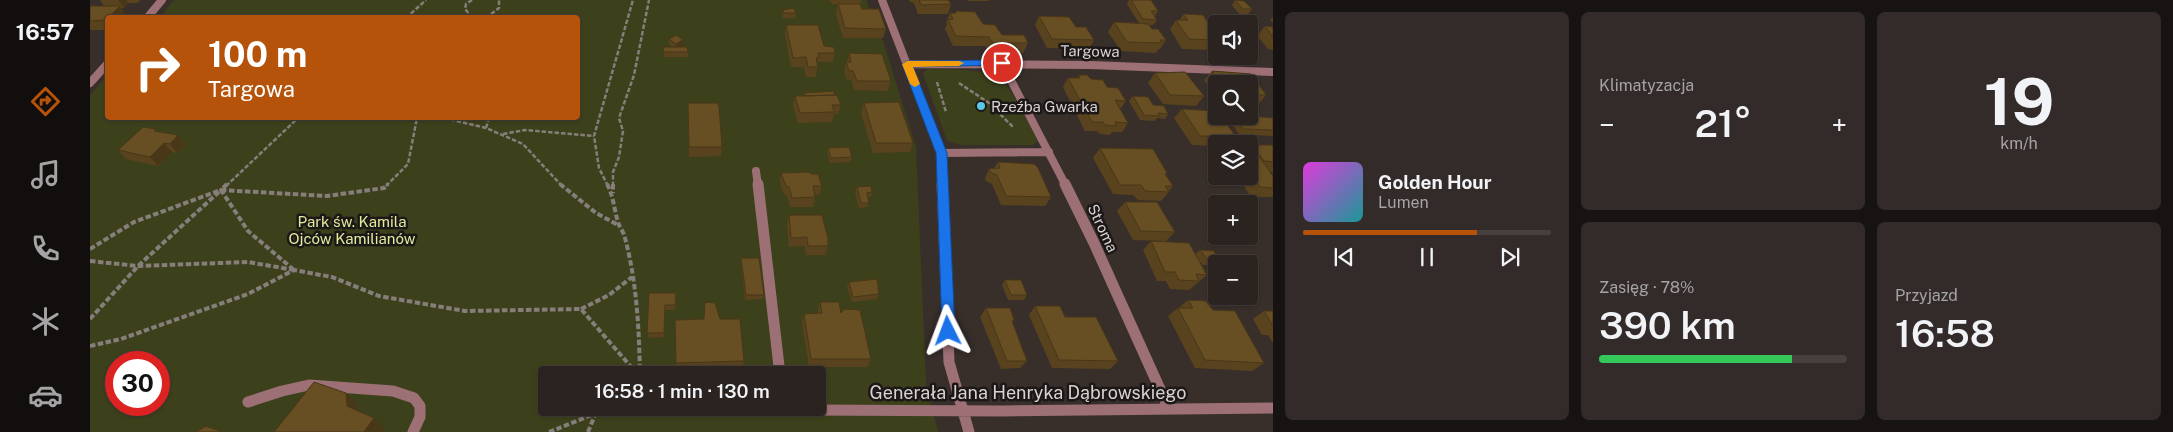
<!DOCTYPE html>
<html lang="pl">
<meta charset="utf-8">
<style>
:root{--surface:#2a2320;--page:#322b29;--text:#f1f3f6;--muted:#a5a4a5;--line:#46403e;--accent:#b45309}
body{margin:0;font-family:"Public Sans",sans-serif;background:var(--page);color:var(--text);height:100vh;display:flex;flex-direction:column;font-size:19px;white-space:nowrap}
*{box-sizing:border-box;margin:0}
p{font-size:16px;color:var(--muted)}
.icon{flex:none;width:28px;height:28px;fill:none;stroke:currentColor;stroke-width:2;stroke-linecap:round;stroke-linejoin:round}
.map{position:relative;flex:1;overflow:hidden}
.panel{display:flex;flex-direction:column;gap:12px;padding:12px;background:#171312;width:900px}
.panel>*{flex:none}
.banner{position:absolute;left:15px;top:15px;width:475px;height:105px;border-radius:5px;box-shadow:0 1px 4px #0004,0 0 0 1px var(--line);background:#b45309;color:#fff;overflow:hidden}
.controls{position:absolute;left:1118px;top:15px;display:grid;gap:10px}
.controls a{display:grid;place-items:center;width:50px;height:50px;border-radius:5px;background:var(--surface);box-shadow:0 1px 4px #0004,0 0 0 1px var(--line);font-size:25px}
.speed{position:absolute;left:15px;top:351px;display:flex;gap:10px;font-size:25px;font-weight:700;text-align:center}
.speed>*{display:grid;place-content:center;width:65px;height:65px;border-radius:50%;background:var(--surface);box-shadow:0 1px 4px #0004,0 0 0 1px var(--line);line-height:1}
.speed .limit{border:8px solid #d22;background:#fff;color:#111}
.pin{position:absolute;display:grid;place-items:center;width:42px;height:42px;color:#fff;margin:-21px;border:2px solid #fff;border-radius:50%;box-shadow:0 1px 5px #0007}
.me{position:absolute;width:55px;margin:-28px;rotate:357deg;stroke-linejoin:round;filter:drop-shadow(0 0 4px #0008)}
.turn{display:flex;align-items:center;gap:18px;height:105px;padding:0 20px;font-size:22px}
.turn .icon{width:65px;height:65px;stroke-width:2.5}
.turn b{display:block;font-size:35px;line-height:42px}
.big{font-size:38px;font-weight:600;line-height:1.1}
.panel .widget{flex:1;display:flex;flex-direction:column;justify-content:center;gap:8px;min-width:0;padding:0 18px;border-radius:8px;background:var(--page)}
.panel .dial{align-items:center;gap:0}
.dial b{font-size:65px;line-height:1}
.song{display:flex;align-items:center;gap:15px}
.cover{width:60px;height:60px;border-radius:8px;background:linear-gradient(135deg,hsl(300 70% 55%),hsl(180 70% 35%))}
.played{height:5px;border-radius:2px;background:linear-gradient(90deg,var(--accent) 70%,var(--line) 70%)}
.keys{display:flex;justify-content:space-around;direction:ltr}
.heat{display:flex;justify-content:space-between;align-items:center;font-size:28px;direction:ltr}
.charge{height:8px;border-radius:4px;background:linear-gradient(90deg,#34c759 78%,var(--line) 0)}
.panel .tiles{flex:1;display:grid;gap:12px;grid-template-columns:repeat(3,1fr)}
.widget:first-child{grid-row:span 2}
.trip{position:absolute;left:448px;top:366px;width:288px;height:50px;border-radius:5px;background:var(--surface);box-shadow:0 1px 4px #0004,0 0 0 1px var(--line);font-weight:600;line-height:50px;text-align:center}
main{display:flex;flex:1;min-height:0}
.tab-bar{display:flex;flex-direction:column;width:90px;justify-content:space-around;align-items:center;background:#110e0d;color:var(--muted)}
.tab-bar .icon{width:35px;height:35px}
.tab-bar .selected{color:var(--accent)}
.tab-bar b{font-size:22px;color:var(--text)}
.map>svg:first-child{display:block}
</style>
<main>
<nav class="tab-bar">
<b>16:57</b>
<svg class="icon selected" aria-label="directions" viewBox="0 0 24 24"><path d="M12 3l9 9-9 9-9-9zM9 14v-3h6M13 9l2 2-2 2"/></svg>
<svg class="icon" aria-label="music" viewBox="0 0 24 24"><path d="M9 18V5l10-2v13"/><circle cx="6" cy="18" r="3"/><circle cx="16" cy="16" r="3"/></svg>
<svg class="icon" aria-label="phone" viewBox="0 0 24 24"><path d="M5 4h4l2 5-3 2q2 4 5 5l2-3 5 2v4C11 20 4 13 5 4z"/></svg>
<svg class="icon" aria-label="climate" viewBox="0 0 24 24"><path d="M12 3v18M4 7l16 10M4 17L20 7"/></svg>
<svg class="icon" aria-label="car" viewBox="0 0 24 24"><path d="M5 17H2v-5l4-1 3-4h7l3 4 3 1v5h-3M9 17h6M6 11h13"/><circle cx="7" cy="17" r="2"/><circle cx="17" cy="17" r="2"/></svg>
</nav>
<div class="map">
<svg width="1183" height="432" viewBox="0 0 1183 432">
<rect width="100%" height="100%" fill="#382f2b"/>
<!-- green -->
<path fill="#3d411b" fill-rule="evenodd" d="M84 0H776L793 41 826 147 836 384 848 432H0V95L17 76 18 118H488V18L70 17ZM26 362H69V405H26ZM456 375H726V408H456Z
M838 69C858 70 900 67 914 83 925 95 939 125 948 141L943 145H871L857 141 833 73Z"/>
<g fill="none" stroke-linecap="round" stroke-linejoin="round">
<!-- path-far1 -->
<path stroke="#867e7b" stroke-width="2.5" stroke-dasharray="4.5 2" stroke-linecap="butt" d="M382 0 376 4 375 9 381 16 386 18
M316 18 336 0
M396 18 409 8V0
M847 82 856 112
M869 83 899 103 924 128
M354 118 396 128 433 144 472 186
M396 128 399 118
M413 134 435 130 504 136
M136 186 208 118
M296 186 318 164 327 118
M518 186 509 168 504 136 543 0
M523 186V172L529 157 533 131 529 118 544 75 559 0"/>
<!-- path -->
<path stroke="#867e7b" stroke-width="4" stroke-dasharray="5.5 2.5" stroke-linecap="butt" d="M137 184 131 190 158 231 204 270
M470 184 506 213 528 225
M517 184C524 197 524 211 529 225 531 229 534 233 535 238 547 283 549 329 550 375
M523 184V193
M0 249 44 222 128 191
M0 261 48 266 158 262 204 270
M491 309 519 295 542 277
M0 319 48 266 131 190 237 196 294 188 298 184
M0 346 31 339 158 294 204 270 242 277 289 296 375 311 491 309 548 375
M459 432 517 409H531
M498 432 505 415"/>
<!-- lane -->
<path stroke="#9d7076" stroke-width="11" d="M158 402 192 391 219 385 303 391 324 398 330 406V417L323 432"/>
<!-- street-far1 -->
<path stroke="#9d7076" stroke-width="8" d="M792 0 851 153 852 186
M57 18 72 0
M912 63 976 186
M817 64 1000 65 1183 72
M0 83 18 63
M851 153 959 152
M666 171 668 186"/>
<!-- street -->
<path stroke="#9d7076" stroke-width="11" d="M668 184 690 375
M852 184 859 362 879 432
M975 184 1004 243 1079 409
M549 409 913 411 1183 408"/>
</g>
<!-- wall -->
<path fill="#59431e" d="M10 0H50L48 3H38L34 8H31L36 15 18 18V30H0V6H14Z
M739 0H771L770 4H742Z
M819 0H858L861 4 858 14H828L824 3 820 2Z
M878 0H899L898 1H878Z
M1039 0H1061L1068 11 1065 16H1064L1067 20 1063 25H1059L1062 29 1076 40 1070 49H1068L1066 53 1031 51 1018 32 1024 22 1049 23 1037 4Z
M1145 0 1162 9 1158 14H1149L1142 5Z
M748 4 772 9 796 29 793 38H753L746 14Z
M693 10 706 13 705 18H693L692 15Z
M866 11 893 24 912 35 938 43 933 53H899L895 46H863L855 29 857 24 856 22 860 13H865Z
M1093 14 1118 22 1119 21 1126 24V46L1124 50 1092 49 1080 29 1086 20H1090Z
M949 16 1004 40 999 49 957 48 945 25Z
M1183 17V23L1180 20Z
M696 25 745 53 743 62H728L726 77H716L714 67H701L695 34Z
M1175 26 1183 27V50L1178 49 1167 36Z
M1159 37 1165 45 1159 52Z
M579 39 593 40V45L590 47 598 52V57H574L573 47H582L579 44Z
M759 53 801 81 798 91 764 90 761 80H757L754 72 756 62H757Z
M1122 71 1161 74 1176 95 1168 105H1166L1161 111H1159V84H1126V98L1114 80Z
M1065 73 1114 96 1106 106 1073 104 1058 83Z
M989 75 1001 79 1036 101 1030 109 1038 123 1032 132H1022L1020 135 1010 134 1007 131H995L973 87 978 78H987Z
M714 93 745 95 751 105 748 114H744L742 122 708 123 703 106 705 96H713Z
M1043 96 1063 105 1078 114 1075 119 1067 118 1065 121 1050 120 1039 101Z
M598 103 632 147 631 156 599 157Z
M774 103 823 143 820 152 783 153 771 113Z
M1092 109 1146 137 1140 144H1126V146L1102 145 1084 118Z
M1143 116 1183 118V136L1149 134 1139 120Z
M68 132 88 135 96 145 87 153 82 152 68 166 36 159 28 150Z
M1162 145 1183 146V174L1182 172H1180L1183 176V196L1182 197H1161L1147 176H1159V148Z
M738 148 762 157 760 162 740 163 737 153Z
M1010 148 1076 175 1083 186 1079 191V192L1071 201 1048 200 1043 195 1023 194 1003 158Z
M908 162 961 197 955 206 911 205 902 184 896 181 895 178 899 169 904 168Z
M691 173 732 186 729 195H725V197L723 207H700L697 196 694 195 690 182Z
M767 187 782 192 781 197H778L779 203 777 207 769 208 765 192Z
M1035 202 1085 232 1076 241 1043 240 1027 211Z
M699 215 738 246 735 255H716L715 246 699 247 697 224Z
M1061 241 1105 254 1110 250 1129 261 1124 265H1113L1108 259 1117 275 1099 290 1080 289 1076 281H1067L1053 250Z
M651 258 674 295 673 299 655 300 651 263Z
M915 280 937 295 934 300H918L912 285Z
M759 282 789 294 787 299 762 302 757 287Z
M559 293H586L585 310H575L574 337 558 338Z
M1098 300 1174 363 1162 371 1105 368 1078 316Z
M730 302 751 313 781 359 777 367H719L712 322 714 314 728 313V310Z
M945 306 975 317 1028 361 1020 369 962 368 939 315Z
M896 308 924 320 922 322 937 361 930 368 911 369 890 317Z
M1174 311H1183V343L1178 335H1172L1163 319Z
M630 319 654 361 653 369 586 371 585 320Z"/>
<!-- shaded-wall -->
<path fill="#483718" d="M28 0H36L38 3 34 8Z
M30 6 36 15 34 18H18Z
M593 40V45L586 49V44Z
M88 135 96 145 87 153 80 144Z
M74 143 82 152 68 166 60 157Z
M256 393 267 404 268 418 257 406Z
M284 418 295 429 293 432H274Z"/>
<!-- building -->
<path fill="#674e23" stroke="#483718" d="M829 0H858L861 4 831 5Z
M1041 0H1061L1068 11H1061L1067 20 1053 19Z
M1145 0 1154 1 1162 9H1153Z
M748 4H770L772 9H789L796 29 755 28Z
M0 6H30L16 20 0 21Z
M703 8 706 13H693V10Z
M866 11 885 12 893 24 905 25 912 35H934L938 43H903L899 37 866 36 858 20 863 19 860 13H866Z
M1093 14 1113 15 1126 34V40L1099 39 1086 20H1098Z
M949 16 979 17 986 27H996L1004 40 962 39Z
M1119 21H1148L1150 24H1126V29Z
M1024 22 1058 24 1062 29H1068L1076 40H1070L1072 43 1037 42Z
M696 25H728L734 46 744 47 745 53H728L729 58H726L728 67H718L716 57 703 58Z
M1175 26 1183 27V37Z
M586 35 593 40 586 44 579 39Z
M1159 37 1165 45H1159Z
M573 47H597L598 52H574Z
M759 53 792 54 801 81H767L763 71H759L756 62H761Z
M1122 71 1161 74 1176 95H1165L1169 101 1159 100V84H1131Z
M1095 72 1114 96 1080 95 1065 73Z
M989 75H997L1001 79 1013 80 1017 87 1028 88 1036 101 1025 100 1038 123 1025 122 1026 126 1016 125 1013 122H1002L978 78H990Z
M744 91 745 95 715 96 714 93Z
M747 95 751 105H742L744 112 710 113 705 96Z
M1043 96 1058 97 1063 105 1074 106 1078 114 1068 113 1069 116 1054 115Z
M809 102 823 143H786L774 103Z
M598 103H627L629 106 632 147H599Z
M1092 109 1126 111V116H1131L1146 137 1110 136Z
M1145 116H1159L1183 118V130L1153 129Z
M53 127 66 129 64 131 88 135 80 144 74 143 60 157 28 150Z
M1162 145H1182L1183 146V162L1174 161Z
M759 147 762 157 741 158 738 148Z
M1010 148 1063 149 1077 173 1075 174 1083 186H1075L1079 192 1055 191 1051 185H1030Z
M1159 148H1163L1183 176V188L1170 187 1159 171Z
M908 162 944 164 948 168 961 197 916 196 907 175 900 172 899 169 910 168Z
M719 172 721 174H728L732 186H723L725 197 702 198 699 187 696 186 691 173Z
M781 186 782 192 777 193 779 203H771L767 187Z
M1035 202H1067L1085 232 1051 231Z
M699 215H732L738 238V246H718L717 237 701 238Z
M1061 241 1099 243 1117 275 1106 274 1109 281 1089 280 1085 272H1075Z
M1110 250 1124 251 1129 261 1118 260Z
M651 258H669L674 295H656Z
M787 279 789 294 763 297 759 282Z
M915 280H931L937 295H921Z
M559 293H586L585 305H575L574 333H557Z
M1098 300 1116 301 1123 310 1145 311 1174 363 1115 360 1088 308H1103Z
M615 302 625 303 630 319H650L654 361 586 363 585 320 614 319Z
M730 302H749L751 313 754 309 770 310 781 359H721L714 314 732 313Z
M945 306H970L975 317H1006L1028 361 969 360Z
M896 308H920L924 320 922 321 937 361H917Z
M1174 311H1183V326Z
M224 382 256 393 257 406 284 418 274 432H184Z
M116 426 130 431V432H106Z"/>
<!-- route -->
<path fill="#1a73e8" stroke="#114b97" d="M912 60 915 61V65L823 67 857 153 865 331 863 335 858 337 853 335 852 331 846 153 812 64 817 61Z"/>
<!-- slow -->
<path fill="#f59e0b" d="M817 61H869L874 63 869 66 823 67 830 84 825 87 820 84 812 64Z"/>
<!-- markers -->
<circle fill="#5ac8e5" stroke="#1c1817" stroke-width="2" cx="891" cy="106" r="5"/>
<g text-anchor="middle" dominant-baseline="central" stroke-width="5" stroke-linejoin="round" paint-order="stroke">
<!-- street labels -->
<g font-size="15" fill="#d8d2d0" stroke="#1c1817">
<text transform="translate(1000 51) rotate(1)">Targowa</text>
<text transform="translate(1013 228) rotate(65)">Stroma</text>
</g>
<!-- poi labels -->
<g font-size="15" fill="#d8d2d0" stroke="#1c1817" text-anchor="start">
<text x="901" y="106">Rzeźba Gwarka</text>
</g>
<!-- park labels -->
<g font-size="15" fill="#e1ea9d" stroke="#1c1817">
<text x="262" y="221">Park św. Kamila<tspan x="262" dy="17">Ojców Kamilianów</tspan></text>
</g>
<!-- near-street labels -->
<g font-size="18" fill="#d8d2d0" stroke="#1c1817">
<text x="938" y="392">Generała Jana Henryka Dąbrowskiego</text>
</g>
</g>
</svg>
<div class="controls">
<a><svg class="icon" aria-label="sound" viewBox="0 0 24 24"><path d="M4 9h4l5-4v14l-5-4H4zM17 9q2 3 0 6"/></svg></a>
<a><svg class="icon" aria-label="search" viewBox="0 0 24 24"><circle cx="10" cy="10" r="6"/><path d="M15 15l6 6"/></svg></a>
<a><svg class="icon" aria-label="layers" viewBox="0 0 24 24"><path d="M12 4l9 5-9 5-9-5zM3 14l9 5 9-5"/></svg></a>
<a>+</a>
<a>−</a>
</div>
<div class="speed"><div class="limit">30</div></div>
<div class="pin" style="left:912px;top:63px;background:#d93025"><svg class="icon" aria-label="arrive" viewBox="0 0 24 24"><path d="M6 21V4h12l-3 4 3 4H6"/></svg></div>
<svg class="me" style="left:858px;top:331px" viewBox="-20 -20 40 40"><path d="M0-17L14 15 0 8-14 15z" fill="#1a73e8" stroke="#fff" stroke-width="4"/></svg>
<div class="trip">16:58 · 1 min · 130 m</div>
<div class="banner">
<div class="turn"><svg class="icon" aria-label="right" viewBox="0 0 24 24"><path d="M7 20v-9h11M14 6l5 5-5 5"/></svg><div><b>100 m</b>Targowa</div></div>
</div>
</div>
<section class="panel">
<div class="tiles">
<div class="widget">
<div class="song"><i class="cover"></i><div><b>Golden Hour</b><p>Lumen</p></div></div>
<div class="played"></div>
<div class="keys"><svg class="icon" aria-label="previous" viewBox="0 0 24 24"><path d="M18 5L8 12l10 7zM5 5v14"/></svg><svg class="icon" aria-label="pause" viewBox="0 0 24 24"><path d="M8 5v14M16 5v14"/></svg><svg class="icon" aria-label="next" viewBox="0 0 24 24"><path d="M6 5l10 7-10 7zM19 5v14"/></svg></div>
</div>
<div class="widget"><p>Klimatyzacja</p>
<div class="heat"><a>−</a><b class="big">21°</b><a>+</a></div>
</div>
<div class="widget dial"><b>19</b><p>km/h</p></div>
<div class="widget"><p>Zasięg · 78%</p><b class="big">390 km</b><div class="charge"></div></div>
<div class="widget"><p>Przyjazd</p><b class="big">16:58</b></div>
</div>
</section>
</main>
